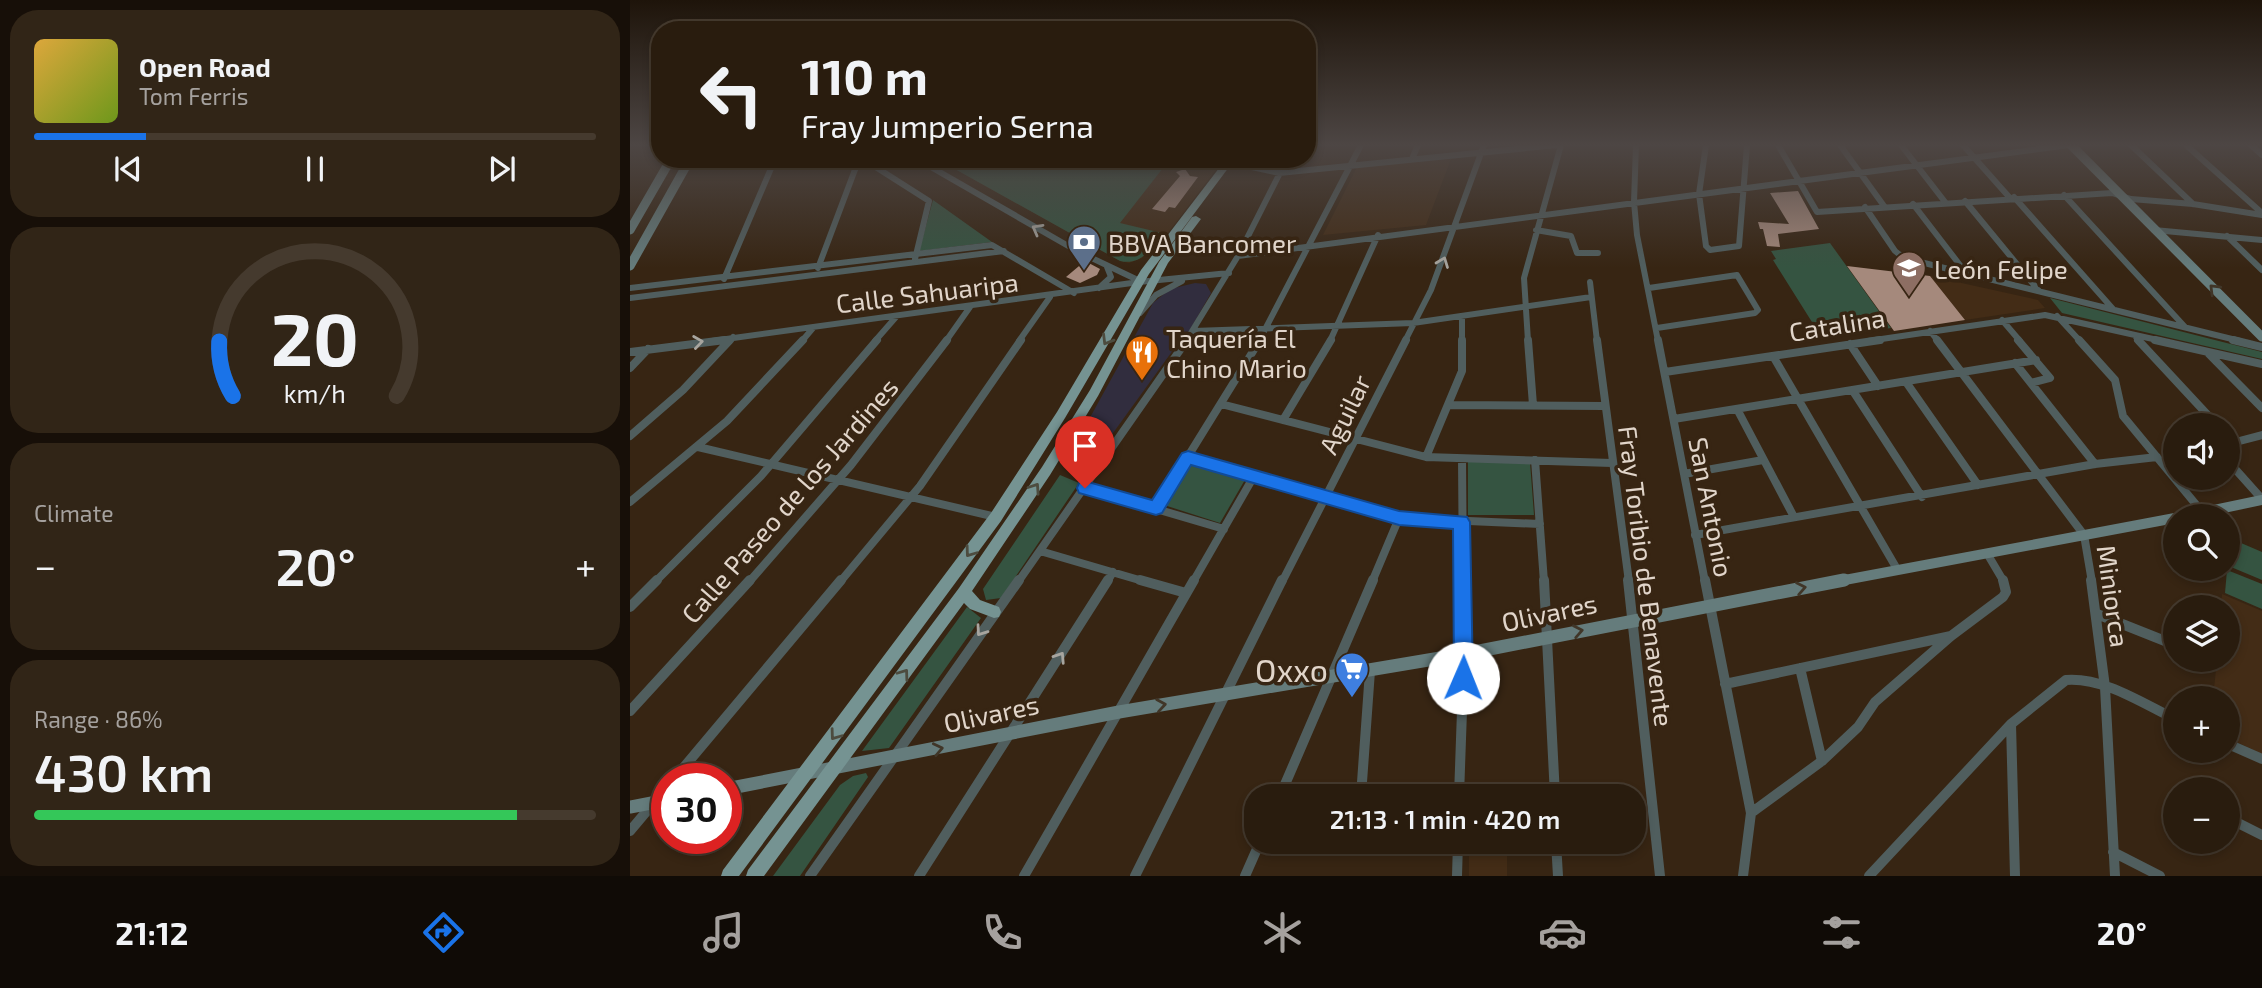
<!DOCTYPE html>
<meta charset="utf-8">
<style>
:root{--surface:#291c0e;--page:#312517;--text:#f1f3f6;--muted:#a5a19e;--line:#453a2e;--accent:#1a73e8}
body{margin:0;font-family:"Exo 2",sans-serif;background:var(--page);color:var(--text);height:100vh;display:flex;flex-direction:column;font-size:26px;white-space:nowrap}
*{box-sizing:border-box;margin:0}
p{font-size:23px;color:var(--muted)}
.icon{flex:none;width:38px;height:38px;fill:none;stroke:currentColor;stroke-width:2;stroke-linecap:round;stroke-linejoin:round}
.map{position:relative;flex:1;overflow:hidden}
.drawer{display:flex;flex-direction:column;gap:10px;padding:10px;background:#170f08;width:630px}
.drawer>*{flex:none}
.banner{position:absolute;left:21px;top:21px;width:665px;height:147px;border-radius:28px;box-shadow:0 4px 10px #0003,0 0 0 2px var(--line);background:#291c0e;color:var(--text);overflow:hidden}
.buttons{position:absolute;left:1533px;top:413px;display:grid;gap:14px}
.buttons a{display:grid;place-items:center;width:77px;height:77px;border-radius:50%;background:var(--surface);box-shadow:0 4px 10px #0003,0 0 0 2px var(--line);font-size:35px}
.speed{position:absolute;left:21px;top:763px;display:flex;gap:14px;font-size:35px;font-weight:700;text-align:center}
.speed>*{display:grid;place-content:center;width:91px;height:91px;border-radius:50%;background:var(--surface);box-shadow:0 4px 10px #0003,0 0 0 2px var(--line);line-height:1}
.speed .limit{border:10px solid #d22;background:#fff;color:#111}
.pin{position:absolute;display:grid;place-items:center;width:60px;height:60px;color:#fff;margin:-72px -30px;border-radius:50% 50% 50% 0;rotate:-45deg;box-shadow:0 0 7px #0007}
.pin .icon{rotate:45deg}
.me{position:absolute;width:77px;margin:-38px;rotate:1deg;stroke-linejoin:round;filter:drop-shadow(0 0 5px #0008)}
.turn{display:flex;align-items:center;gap:24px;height:147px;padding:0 35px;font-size:32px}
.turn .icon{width:91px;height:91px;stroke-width:2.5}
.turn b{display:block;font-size:49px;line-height:60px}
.big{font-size:52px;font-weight:600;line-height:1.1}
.drawer .card{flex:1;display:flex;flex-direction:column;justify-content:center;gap:10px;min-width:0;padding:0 24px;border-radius:28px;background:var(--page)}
.drawer .dial{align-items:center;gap:0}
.dial svg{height:182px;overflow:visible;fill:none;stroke:var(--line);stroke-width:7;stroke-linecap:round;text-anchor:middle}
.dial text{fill:var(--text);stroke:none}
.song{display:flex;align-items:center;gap:21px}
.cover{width:84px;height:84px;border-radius:10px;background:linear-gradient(135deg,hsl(40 70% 55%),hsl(80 70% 35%))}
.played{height:7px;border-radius:4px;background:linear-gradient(90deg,var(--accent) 20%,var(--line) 20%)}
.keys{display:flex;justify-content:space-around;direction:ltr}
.heat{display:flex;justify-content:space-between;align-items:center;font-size:38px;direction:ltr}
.charge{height:10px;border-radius:5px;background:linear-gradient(90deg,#34c759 86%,var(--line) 0)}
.trip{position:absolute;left:614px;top:784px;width:402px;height:70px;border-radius:28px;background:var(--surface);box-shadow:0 4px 10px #0003,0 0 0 2px var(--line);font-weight:600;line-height:70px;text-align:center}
.tab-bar{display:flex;height:112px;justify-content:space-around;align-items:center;background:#100b06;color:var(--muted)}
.tab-bar .icon{width:49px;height:49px}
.tab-bar .on{color:var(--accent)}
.tab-bar b{font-size:32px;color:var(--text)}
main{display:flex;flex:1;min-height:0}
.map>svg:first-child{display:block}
</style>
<main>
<section class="drawer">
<div class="card">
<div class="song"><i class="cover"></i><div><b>Open Road</b><p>Tom Ferris</p></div></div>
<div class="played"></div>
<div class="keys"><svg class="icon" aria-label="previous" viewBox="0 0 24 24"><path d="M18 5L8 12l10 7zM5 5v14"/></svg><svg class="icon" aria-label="pause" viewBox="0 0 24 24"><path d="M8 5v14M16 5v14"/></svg><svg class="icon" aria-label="next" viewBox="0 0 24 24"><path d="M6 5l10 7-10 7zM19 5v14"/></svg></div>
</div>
<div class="card dial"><svg viewBox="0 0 100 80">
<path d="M14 69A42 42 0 1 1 86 69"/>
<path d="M14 69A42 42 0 0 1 8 45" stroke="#1a73e8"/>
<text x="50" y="56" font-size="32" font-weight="700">20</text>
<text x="50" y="72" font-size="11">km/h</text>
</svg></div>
<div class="card"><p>Climate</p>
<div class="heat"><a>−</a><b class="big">20°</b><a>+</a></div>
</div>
<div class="card"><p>Range · 86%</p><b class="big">430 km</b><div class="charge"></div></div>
</section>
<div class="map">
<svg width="1632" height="876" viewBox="0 0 1632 876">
<rect width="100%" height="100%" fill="#372513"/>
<!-- commercial -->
<path fill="#312d3e" d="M565 283 576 284 581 293 557 335 546 346 457 469 435 463 523 303 540 289Z"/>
<!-- built -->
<path fill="#432c16" d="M307 159H594L538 233H532L512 258 499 263 490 261Z
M821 159 796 225 693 235 727 167Z
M1300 276 1408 300 1415 308 1335 320Z
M1592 594 1632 611V754L1598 738V698H1583L1587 660H1598V607H1591Z
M839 842H877V876H839Z"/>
<!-- green -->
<path fill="#355441" d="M307 159H540L490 223 532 233C521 248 512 266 490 261Z
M303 200 362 242 289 251Z
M1200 243 1261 328 1192 338 1143 260 1146 259 1141 251Z
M1420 298 1632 352V359L1432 313Z
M561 462 616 478 590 523 534 505Z
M838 462H900L904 515H838Z
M430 475 449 483 371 598 356 600 353 589Z
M1604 540 1632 552V580L1601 567Z
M1597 570 1632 584V609L1595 593Z
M337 607 351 618 259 748 232 751Z
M236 773 238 777 170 876H143L210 785 223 776Z"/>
<!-- building -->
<path fill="#a5897c" d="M555 169 560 176 568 177 545 208 539 207 535 212 522 209 550 176 546 172Z
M1168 191 1189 229 1148 234 1150 247 1137 246 1133 229H1130L1128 222 1159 224 1140 193Z
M455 261 470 269 467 275 450 283 436 277Z
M1217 266 1300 276 1335 320 1264 331Z"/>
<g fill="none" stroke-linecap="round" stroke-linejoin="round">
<!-- street-far2 -->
<path stroke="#505e5e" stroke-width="6" d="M1006 145 1004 202 1007 235 1028 341
M1076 145 1069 194 1076 246 1080 250 1109 246 1117 145
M1148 145 1187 212 1482 193 1501 199 1563 204 1632 215
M1210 145 1254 206
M1271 145 1315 202
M1333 145 1380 198
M1501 145 1563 204
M1556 145 1632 213
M1621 145 1632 155
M233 159 299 201 285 259
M287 159 447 251 512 282
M782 159 788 145
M599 162 649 173 927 145
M1434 195 1555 327
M1384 197 1483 309
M1335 201 1409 291
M1283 204 1336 273
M1235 207 1265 251 1274 258 1610 341
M906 230 941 236 947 253H968
M1524 230 1632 240
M1597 236 1632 270
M608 256 1439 145
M188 268 229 159
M94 279 145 159
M960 282 967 341
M0 288 362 245 444 293
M469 288 481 277 477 267
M1019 288 1107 275 1128 310 1125 313 1027 328
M0 298 374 251
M510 313 526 295 552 281
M832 316V341
M1427 316 1450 341
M1372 320 1390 341
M563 331 783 323 961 297
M1300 331 1308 341
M1504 335 1510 341
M82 341 509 282 599 273
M99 341 103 337
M172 341 183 328
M245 341 266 317
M316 341 340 307
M389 341 420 297
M556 341 608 256 657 159
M629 341 731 145
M700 341 748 235
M775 341 801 290 854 145
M898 341 894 278 931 145
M1238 341 1415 315 1532 341"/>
<!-- street-far1 -->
<path stroke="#505e5e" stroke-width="8" d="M898 340 903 405
M967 340 999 582
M1028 340 1075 582
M1307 340 1454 535 1462 582
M1388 340 1420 378 1401 383
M1449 340 1485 380 1493 416 1573 513
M1508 340 1587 425
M1525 340 1632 364
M1603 340 1632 347
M1220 344 1248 386
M0 352 95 340
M1578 353 1632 408
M1143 356 1267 569
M1385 363 1465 464
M0 368 18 349
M1035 372 1250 340
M1276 382 1348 485
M1223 391 1292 497
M591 404 796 457 982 463
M819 405 974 406
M1107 409 1164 517
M1044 419 1406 360
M653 420 701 340
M0 436 53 390 100 340
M1598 444 1632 435
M68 447 366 517
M796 457 832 371V340
M558 458 769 518 910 524
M832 459 833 582
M905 460 914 582
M1598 461 1632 499
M1054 474 1133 460
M455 488 594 529
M0 502 97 421 173 340
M526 508 630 340
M1065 535 1465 464 1527 457
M410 551 516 582
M1358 555 1374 582
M25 582 131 476 247 340
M119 582 221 465 317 340
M210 582 290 486 391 340
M388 582 557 340
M477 582 483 572
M563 582 624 476
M652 582 776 340
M742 582 769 518"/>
<!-- street -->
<path stroke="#505e5e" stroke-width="10" d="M510 580 556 593
M914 580 925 796
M998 580 1030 876
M1075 580 1121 813 1113 876
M1461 580 1475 687 1485 876
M0 607 27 580
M1467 614 1545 645
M1170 668 1192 761
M1095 684 1321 636
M0 711 120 580
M1381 724 1385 876
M1598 744 1632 759
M44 779 211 580
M650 796 743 580
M731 796 740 671
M829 796 834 654 833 580
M1121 813 1192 761 1228 727 1245 702 1321 636 1373 597 1376 592 1373 580
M1598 818 1632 835
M0 831 37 787
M926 842 928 876
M1483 852 1530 876
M180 876 389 580
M289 876 478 580
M394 876 564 580
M505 876 652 580
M615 876 630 842
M827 876 828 842
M1239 876 1381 724 1436 680C1473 677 1512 703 1545 719"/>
<!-- secondary-far2 -->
<path stroke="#657c7c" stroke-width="9" d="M1441 145 1632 337
M0 230 41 159
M0 266 60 159"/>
<!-- secondary-far1 -->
<path stroke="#657c7c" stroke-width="10" d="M1555 516 1632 500
M1204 582 1545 518"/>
<!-- secondary -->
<path stroke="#657c7c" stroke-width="13" d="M96 789 489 712 834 654 1214 580
M0 807 37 800"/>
<!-- primary -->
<path fill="#759392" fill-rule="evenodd" d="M596 159H605L519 274 435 418 371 521 109 876H91L93 870 361 513 427 412 511 270Z
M566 216 571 219 538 263 468 396 420 475 342 591 350 600 369 607 371 612 369 617 364 618 340 609 334 603 134 876H116L118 870 329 588 412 467 460 390 529 262 562 217Z"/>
</g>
<!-- one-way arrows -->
<defs><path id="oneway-chevron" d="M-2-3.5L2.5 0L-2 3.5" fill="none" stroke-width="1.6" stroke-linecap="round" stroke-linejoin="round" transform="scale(1.75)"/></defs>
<g stroke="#a7a59f">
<use href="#oneway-chevron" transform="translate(407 229) rotate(-151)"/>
<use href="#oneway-chevron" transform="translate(813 262) rotate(-69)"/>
<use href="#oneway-chevron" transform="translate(68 342) rotate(-8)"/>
<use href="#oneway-chevron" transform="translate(351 631) rotate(125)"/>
<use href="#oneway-chevron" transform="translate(430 657) rotate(-57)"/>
</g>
<g stroke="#403628">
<use href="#oneway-chevron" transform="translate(1584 289) rotate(-135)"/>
<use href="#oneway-chevron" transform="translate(1171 588) rotate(-11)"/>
<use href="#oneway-chevron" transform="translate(948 631) rotate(-11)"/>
<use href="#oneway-chevron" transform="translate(531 705) rotate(-9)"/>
<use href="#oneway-chevron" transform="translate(308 749) rotate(-12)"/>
</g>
<g stroke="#4d4c3f">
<use href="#oneway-chevron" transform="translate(477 340) rotate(121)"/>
<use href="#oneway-chevron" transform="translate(405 488) rotate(-56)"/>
<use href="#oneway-chevron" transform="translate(340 552) rotate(126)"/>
<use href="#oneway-chevron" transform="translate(274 674) rotate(-54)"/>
<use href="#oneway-chevron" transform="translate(205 735) rotate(126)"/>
</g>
<!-- sky -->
<linearGradient id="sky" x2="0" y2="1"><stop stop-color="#1e140a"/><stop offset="0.54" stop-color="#4d4644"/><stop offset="1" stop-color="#4d4644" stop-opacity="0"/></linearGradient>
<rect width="1632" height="268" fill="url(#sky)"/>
<!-- route -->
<path fill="#1a73e8" stroke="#114b97" stroke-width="2" d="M558 451 769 511 837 517 840 522 843 678 840 684 833 687 826 684 824 678 823 529 769 525 561 465 532 513 526 515 449 493 447 488 449 483 455 481 522 500 552 453Z"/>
<!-- icons -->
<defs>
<g id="bank-pin" transform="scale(1.75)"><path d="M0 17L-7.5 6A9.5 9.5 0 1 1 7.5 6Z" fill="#5c6f8a" stroke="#372513"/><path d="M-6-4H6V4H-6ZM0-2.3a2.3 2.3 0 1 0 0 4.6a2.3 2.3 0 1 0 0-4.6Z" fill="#fff"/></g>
<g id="school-pin" transform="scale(1.75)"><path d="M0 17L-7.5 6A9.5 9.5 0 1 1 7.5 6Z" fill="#8d6e63" stroke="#372513"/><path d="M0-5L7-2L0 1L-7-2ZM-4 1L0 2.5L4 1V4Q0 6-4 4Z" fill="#fff"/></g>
<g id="restaurant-pin" transform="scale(1.75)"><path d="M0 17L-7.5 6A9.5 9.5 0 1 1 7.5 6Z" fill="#e8710a" stroke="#372513"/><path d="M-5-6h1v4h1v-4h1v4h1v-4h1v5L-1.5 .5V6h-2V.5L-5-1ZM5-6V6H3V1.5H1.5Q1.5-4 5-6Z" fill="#fff"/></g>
<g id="supermarket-pin" transform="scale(1.75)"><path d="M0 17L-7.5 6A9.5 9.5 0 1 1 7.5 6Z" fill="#3f7fe0" stroke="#372513"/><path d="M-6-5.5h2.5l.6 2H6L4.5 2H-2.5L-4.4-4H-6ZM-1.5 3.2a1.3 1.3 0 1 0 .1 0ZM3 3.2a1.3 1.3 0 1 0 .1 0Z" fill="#fff"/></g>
</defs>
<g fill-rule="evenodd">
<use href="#bank-pin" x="454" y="242"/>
<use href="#school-pin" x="1279" y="268"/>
<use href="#restaurant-pin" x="512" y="352"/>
<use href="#supermarket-pin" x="722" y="669"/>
</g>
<g text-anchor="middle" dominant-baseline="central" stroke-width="7" stroke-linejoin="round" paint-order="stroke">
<!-- poi labels -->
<g font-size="26" fill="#e1d5ca" stroke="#372513" text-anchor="start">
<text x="478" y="242">BBVA Bancomer</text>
<text x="1304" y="268">León Felipe</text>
<text x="536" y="337">Taquería El<tspan x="536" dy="30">Chino Mario</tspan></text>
</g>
<!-- street labels -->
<g font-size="26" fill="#e1d5ca" stroke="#372513">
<text transform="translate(297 292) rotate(-7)">Calle Sahuaripa</text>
<text transform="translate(1207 324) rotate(-9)">Catalina</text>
<text transform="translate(714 414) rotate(-64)">Aguilar</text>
<text transform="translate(159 500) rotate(-49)">Calle Paseo de los Jardines</text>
<text transform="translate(1082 507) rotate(79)">San Antonio</text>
<text transform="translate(1017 576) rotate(83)">Fray Toribio de Benavente</text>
<text transform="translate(1484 596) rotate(82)">Miniorca</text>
<text transform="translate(919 612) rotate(-12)">Olivares</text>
<text transform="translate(361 713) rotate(-12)">Olivares</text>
</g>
<!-- near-poi labels -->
<g font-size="32" fill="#e1d5ca" stroke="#372513" text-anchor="end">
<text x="698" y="669">Oxxo</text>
</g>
</g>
</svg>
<div class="buttons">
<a><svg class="icon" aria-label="sound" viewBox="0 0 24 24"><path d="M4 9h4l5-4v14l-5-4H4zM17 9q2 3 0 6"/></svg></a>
<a><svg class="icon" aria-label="search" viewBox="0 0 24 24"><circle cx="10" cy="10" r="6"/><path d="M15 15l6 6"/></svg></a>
<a><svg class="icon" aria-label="layers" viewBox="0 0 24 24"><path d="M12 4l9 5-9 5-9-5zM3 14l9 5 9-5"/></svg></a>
<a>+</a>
<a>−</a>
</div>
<div class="speed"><div class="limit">30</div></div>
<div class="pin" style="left:455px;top:488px;background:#d93025"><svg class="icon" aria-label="arrive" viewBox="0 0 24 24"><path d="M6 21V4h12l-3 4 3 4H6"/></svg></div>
<svg class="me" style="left:833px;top:678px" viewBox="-20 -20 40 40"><circle r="19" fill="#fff"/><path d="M0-13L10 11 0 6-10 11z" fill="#1a73e8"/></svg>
<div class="trip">21:13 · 1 min · 420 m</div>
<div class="banner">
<div class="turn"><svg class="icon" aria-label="left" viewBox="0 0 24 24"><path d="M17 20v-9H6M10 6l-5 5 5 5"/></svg><div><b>110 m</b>Fray Jumperio Serna</div></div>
</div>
</div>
</main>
<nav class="tab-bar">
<b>21:12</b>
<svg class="icon on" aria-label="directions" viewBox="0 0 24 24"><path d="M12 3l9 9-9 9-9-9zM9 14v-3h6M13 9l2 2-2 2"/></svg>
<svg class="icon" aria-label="music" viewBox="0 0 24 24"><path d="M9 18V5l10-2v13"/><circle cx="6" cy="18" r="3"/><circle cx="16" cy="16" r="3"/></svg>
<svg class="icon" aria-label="phone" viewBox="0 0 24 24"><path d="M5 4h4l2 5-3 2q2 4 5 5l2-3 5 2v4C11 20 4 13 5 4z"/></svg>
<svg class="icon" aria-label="climate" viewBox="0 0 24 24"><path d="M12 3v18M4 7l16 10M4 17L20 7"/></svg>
<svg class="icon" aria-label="car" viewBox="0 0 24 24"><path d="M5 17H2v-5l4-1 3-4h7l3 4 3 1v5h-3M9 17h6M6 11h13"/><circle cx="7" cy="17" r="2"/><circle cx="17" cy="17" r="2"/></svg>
<svg class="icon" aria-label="filters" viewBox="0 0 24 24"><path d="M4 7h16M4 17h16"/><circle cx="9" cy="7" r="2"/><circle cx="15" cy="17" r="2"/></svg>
<b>20°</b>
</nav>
